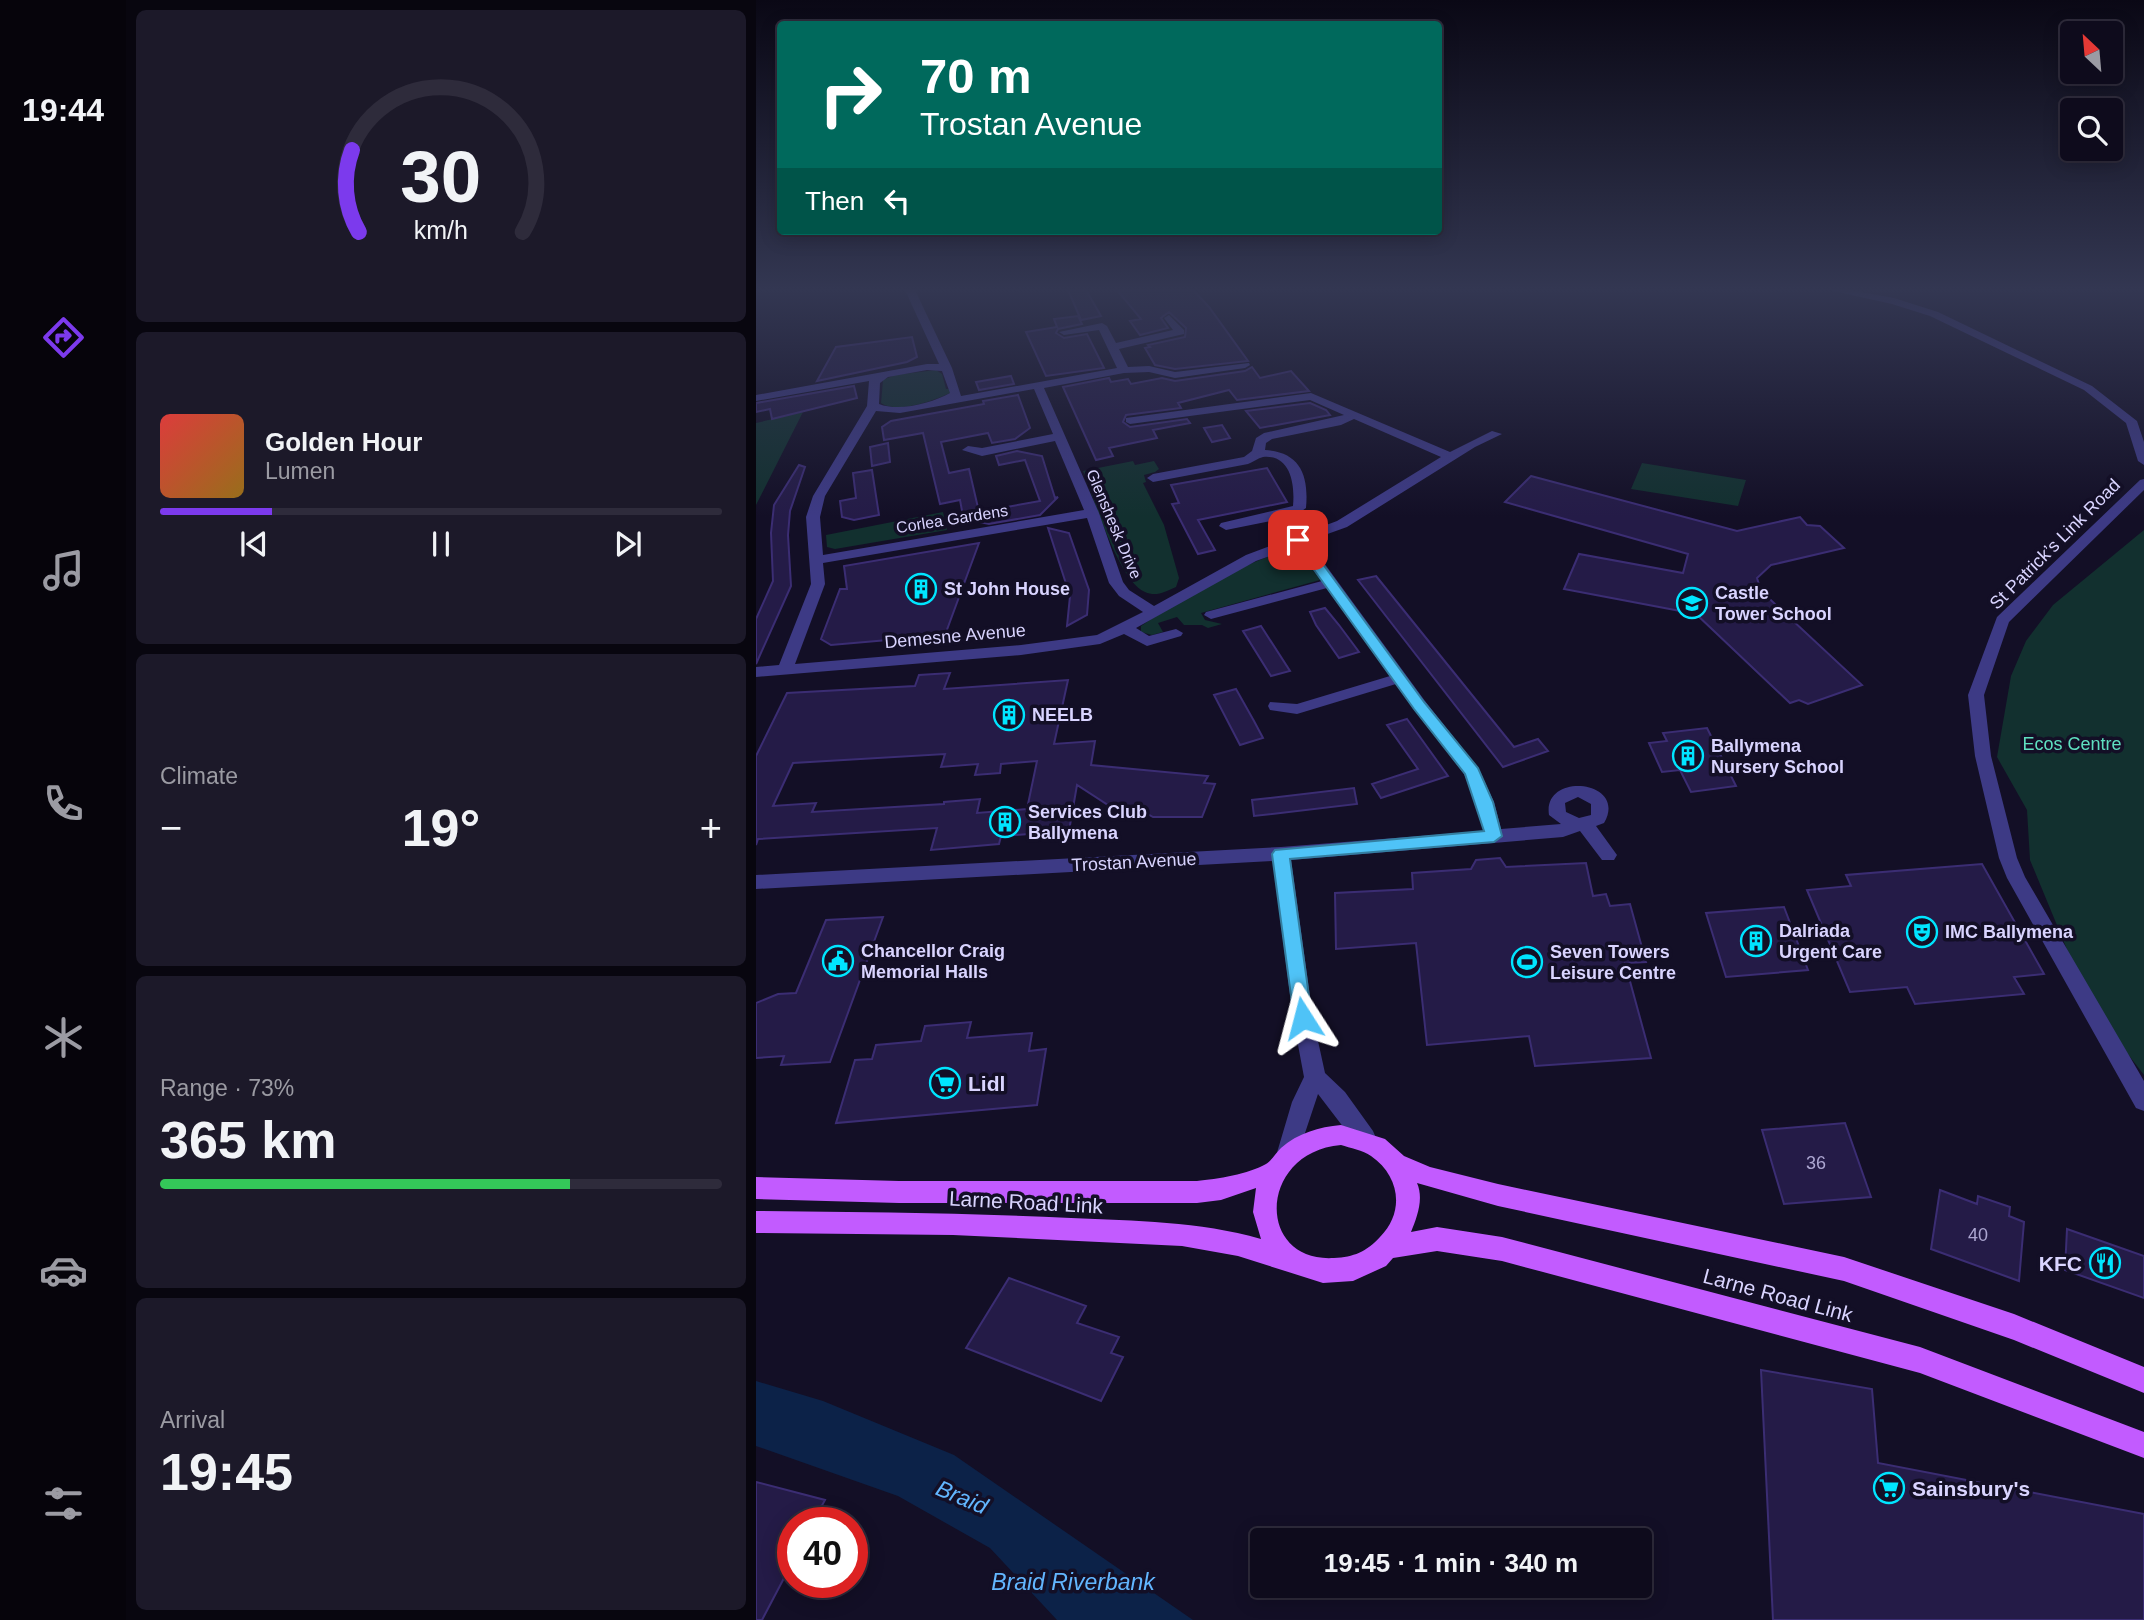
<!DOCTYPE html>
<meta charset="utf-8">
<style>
:root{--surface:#0e0b1c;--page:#1c1929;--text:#f1f3f6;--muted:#9b9ba3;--line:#2e2b3b;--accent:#7c3aed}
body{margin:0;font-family:Helvetica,sans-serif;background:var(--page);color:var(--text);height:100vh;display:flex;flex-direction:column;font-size:26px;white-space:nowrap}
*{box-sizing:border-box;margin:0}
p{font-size:23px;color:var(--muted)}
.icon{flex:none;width:38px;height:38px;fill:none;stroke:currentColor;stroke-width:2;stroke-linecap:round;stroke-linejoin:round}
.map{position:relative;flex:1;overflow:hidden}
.details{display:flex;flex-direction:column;gap:10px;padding:10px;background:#08060f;width:630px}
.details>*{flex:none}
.banner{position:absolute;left:21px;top:21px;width:665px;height:214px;border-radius:7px;box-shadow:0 4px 18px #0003,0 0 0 2px var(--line);background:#00695c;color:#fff;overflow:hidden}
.needle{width:46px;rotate:334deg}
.fabs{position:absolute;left:1304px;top:21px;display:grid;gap:14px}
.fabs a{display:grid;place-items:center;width:63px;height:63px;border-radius:7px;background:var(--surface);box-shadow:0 4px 18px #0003,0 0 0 2px var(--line);font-size:35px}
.speed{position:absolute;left:21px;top:1507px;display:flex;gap:14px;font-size:35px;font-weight:700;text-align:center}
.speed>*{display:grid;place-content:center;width:91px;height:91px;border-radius:50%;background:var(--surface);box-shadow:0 4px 18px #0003,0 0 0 2px var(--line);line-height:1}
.speed .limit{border:10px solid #d22;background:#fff;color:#111}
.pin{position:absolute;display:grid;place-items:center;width:60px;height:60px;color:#fff;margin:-30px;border-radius:14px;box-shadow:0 4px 10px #0006}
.me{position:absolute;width:77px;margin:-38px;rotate:351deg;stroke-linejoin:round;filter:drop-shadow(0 0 5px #0008)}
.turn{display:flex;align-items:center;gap:24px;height:147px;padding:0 28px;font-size:32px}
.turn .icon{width:91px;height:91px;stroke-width:2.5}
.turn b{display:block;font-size:49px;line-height:60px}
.then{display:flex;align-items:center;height:66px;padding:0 28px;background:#0003;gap:14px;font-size:26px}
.big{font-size:52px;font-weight:800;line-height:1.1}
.details .card{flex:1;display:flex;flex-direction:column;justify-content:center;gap:10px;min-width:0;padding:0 24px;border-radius:10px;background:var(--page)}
.details .dial{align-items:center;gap:0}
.dial svg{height:182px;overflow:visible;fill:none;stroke:var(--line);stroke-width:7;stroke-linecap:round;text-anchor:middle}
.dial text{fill:var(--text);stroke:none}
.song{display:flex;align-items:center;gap:21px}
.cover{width:84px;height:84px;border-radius:10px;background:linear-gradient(135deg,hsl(0 70% 55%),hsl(40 70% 35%))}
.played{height:7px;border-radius:4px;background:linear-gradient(90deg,var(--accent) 20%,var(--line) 20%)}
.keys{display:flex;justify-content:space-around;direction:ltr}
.heat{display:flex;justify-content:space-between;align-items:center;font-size:38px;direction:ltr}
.charge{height:10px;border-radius:5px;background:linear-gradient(90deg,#34c759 73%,var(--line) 0)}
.trip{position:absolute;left:494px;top:1528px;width:402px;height:70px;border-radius:7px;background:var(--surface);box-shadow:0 4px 18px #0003,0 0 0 2px var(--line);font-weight:800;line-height:70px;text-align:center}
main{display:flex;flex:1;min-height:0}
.menu{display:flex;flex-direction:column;width:126px;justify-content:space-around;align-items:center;background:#06040b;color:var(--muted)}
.menu .icon{width:49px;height:49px}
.menu .current{color:var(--accent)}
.menu b{font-size:32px;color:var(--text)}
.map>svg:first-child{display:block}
</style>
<main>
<nav class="menu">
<b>19:44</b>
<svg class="icon current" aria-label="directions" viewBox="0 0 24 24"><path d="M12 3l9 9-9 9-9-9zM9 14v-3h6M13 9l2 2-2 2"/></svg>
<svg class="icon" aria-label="music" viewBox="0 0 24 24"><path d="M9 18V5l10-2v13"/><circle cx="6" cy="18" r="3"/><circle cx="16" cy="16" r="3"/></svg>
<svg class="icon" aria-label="phone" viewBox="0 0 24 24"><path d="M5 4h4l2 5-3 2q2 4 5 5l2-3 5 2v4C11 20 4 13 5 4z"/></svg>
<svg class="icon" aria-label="climate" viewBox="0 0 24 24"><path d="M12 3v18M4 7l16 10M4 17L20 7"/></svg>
<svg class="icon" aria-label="car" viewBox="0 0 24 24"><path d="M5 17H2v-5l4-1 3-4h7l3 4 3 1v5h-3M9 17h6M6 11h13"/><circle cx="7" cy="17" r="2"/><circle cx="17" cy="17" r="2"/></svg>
<svg class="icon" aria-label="filters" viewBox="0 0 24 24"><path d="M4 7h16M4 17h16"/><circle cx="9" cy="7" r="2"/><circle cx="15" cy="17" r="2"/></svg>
</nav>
<section class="details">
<div class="card dial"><svg viewBox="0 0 100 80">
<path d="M14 69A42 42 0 1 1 86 69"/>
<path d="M14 69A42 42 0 0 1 11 33" stroke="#7c3aed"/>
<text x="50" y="56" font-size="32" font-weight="700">30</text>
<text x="50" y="72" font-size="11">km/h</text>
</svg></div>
<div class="card">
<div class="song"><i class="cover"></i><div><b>Golden Hour</b><p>Lumen</p></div></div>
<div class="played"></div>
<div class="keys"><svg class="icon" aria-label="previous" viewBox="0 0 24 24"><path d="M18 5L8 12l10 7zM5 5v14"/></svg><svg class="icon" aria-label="pause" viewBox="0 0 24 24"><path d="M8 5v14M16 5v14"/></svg><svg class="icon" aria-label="next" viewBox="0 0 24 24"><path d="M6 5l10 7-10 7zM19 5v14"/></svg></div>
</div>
<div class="card"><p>Climate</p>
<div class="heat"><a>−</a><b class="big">19°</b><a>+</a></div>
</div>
<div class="card"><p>Range · 73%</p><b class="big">365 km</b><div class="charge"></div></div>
<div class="card"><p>Arrival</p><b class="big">19:45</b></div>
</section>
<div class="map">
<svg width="1388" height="1620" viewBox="0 0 1388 1620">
<rect width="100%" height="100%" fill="#130f26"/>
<!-- green -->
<path fill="#12302f" d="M180 370 186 374 190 389H195L194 393C177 401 141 414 125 403L127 380 139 375Z
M47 412 0 505V423Z
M377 461 379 465 398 461 403 469 399 472 388 475 390 482 387 483 408 525 423 578 420 587C409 592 400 597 389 592 363 582 338 498 327 471Z
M886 463 990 480 982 506 875 489Z
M187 512 191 530 79 549 71 547 70 535Z
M1388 530V1075L1334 1005 1274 860 1271 810 1241 757 1255 676 1270 641 1297 605Z
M524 552 546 556 564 580 445 613 449 620 466 624 452 628 446 625H428L421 617 402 623 407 632 396 635 385 632V626C428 597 475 570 524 552Z"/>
<!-- water -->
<path fill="#0c2248" d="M0 1381 67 1401 198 1455 437 1620H301L234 1548 142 1496 0 1446Z"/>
<!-- building -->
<path fill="#241b47" stroke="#3b2d73" stroke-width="2" fill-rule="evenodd" d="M312 290H330L345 316 325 320Z
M361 290H437L453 307 492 361 419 369 399 365 389 348 394 347 392 345 429 337 430 328 413 312 405 318 412 328 384 335 374 321 385 319Z
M322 316 326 324 302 329 300 333 308 338 331 334 348 368 290 376 270 332 301 327 298 319Z
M156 337 161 357 151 362 61 381 80 347Z
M496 367 504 378 535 371 553 391 481 400 473 390 422 403 425 408 370 415 367 422 374 427 431 419 434 423 397 430 401 438 353 448 357 456 340 460 307 387 353 378 355 382 372 379 375 384 406 378 419 381 489 371Z
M255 376 258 384 223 390 220 382Z
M98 386 101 398 16 419 14 409 0 412V403Z
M262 395 274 428 259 439 236 443 232 433 185 442 193 473 213 469 223 512 284 501 269 460 243 465 240 456 261 451 286 456 299 498 302 497 284 515 233 524 200 517 207 516 204 500 184 504 167 433 128 440 126 427 135 421 228 404 227 401Z
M554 403 570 410 574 415 504 428 490 411Z
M466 425 474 438 456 442 448 428Z
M132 443 134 462 116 466 114 447Z
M43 465 49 467 34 511 32 535 35 586 0 664V619L17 581 15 533 18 505Z
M511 468 531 502 442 520 459 550 442 554 416 504 423 503 415 485Z
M116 470 123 515 98 520 86 517 84 501 100 498 97 473Z
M775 476 981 531 1044 517 1051 525 1064 526 1088 548 1015 565 1001 578 1005 591 1106 685 1052 704 1043 700 1034 703 940 614 808 589 823 554 927 573 932 554 749 502Z
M292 528 313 533 333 590 331 615 311 626 314 596Z
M223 543 189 635 75 645 65 639 84 589H91L88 566Z
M620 576 758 747 782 739 792 751 747 767 602 580Z
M569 608 583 625 603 652 583 658 560 625 554 612Z
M505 626 534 671 515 676 487 631Z
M194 673 188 689 312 680 298 744 339 741 335 765 452 776 448 783 459 784 446 817H397L388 812 352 805 321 785 313 831 245 836 243 844 175 850 181 828 2 839 0 845V756L31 693 159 686 163 675ZM189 754 185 767 222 764 219 775 244 773 245 764 281 761 271 809 221 813 224 799 188 802V804L56 812 60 803 17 806 37 763Z
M480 689 498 721 507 738 484 745 458 695Z
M651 719 692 776 625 798 616 784 662 769 631 725Z
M951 728 980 786 935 792 924 770 906 772 893 743 911 741 907 733Z
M598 788 601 804 498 816 496 800Z
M744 858 750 867 830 863 837 896 850 894 854 906 874 904 890 962 869 963 895 1058 779 1066 773 1036 671 1045 660 943 580 949 579 893 657 889 656 873 715 869 720 860Z
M1226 864 1288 974 1258 977 1268 994 1159 1004 1151 987 1094 992 1051 890 1095 886 1090 875Z
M1028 907 1052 970 970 977 950 913Z
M127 917 74 1062 25 1065 28 1056 0 1058V1003L22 994 40 993 70 920Z
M215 1022 211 1038 276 1033 273 1051 290 1049 281 1105 80 1123 99 1060 116 1059 120 1045 165 1041 169 1026Z
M1089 1123 1115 1197 1028 1204 1006 1130Z
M1184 1190 1221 1204 1222 1196 1254 1207 1253 1216 1268 1222 1263 1281 1175 1249Z
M1311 1229 1388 1256V1298L1309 1270Z
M253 1278 330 1306 321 1323 363 1337 355 1353 367 1357 345 1401 210 1348Z
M1005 1370 1116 1389 1122 1463 1388 1514V1620H1017Z
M0 1482 69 1500 57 1522H37V1561L6 1620H0Z"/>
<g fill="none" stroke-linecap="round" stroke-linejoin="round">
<!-- minor -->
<path fill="#3d3a85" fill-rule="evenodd" d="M149 290H159L196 368 205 396 361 368 343 330 308 335 303 332 346 323 351 326 360 343 417 330 408 318 413 315 428 330V334L363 349 372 367 393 366 419 372 493 363 494 365 489 368 419 378 393 372 368 373 288 388 343 513 367 582 373 590 398 606 490 555 581 521 685 457 598 419 585 425 516 439 510 443 509 450C544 452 553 475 550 508L539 516 470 530 463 526 465 523 537 506C539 485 535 454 507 457 502 458 497 462 492 464L397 482 391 478 397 474 488 457 496 451 500 438 508 433 588 415 554 400 374 424 370 422V418L555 393 694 452 736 431 746 434 719 447 591 527 552 541 669 701 722 768 738 802 745 829 805 824 793 815C786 771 873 780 848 823L840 826 861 855 858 860H846L824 831 807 837 535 860 557 1018 569 1073 589 1092 617 1131 620 1138 617 1145 609 1148 601 1145 562 1094 539 1163 531 1166 523 1163 520 1156 536 1102 548 1077 537 1018 517 861 0 889V875L525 847 728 831 720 802 708 774 640 684 541 714 514 710 512 706 514 702 541 704 634 676 571 588 455 619 448 615 450 612 566 581 541 546 500 561 380 628 393 636 420 629 427 633 425 636 391 646 368 634 344 644 265 655 0 677V667L23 665 55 584 50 517 57 496 111 406 113 381 0 401V395L171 364H183ZM171 370 186 371 194 393C176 403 143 412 123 404L124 383 132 377ZM278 389 297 434 226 448 212 446 206 450 226 456 299 441 328 510 67 555 64 517 69 496 120 411 144 413ZM331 518 353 583 363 596 387 612 341 635 265 645 39 664 69 584 67 563ZM822 797 835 804V815L823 818 810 812 809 803Z
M1073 290H1094L1138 298 1182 312 1336 386 1381 421 1388 442V465L1382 461 1370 423 1328 390 1174 316 1136 304Z
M1388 479V490L1253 622 1228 695 1235 756 1261 858 1269 877 1388 1081V1111L1380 1108 1251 878 1243 858 1219 756 1212 695 1241 617 1384 480Z"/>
<!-- major -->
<path fill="#c25bff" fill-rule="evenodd" d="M585 1125 629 1139 648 1156 674 1167 742 1184 1088 1257 1258 1314 1388 1367V1393L1258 1340 1088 1281 742 1206 661 1183C668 1199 661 1217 655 1232L681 1227 746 1237 1164 1347 1388 1432V1458L1164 1373 746 1261 681 1251 637 1258 630 1266 597 1281 567 1283 482 1256 426 1246 197 1235 0 1233V1211C105 1212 210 1213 315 1218 379 1221 443 1221 505 1239L497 1212 500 1188 465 1200 441 1203H143L0 1199V1177L143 1181H441C461 1179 493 1174 510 1164 515 1161 520 1153 525 1148 542 1133 563 1127 585 1125ZM585 1145C594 1148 607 1150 615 1156 644 1176 649 1212 624 1237 610 1252 598 1257 578 1258 499 1263 502 1152 585 1145Z"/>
</g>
<!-- sky -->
<linearGradient id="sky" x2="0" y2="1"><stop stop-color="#0a0815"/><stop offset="0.56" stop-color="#333752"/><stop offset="1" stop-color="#333752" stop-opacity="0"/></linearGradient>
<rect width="1388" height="517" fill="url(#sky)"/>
<!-- route -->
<path fill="#4fc3f7" stroke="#337fa1" stroke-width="2" d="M542 536 547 537 668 702 722 768 737 802 746 836 738 842 534 859 556 1018 553 1024 547 1026 540 1024 538 1018 516 854 519 850 728 831 709 774 658 709 538 542V537Z"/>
<!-- icons -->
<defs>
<g id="building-ring" transform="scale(1.575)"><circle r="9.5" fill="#130f26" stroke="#00e5ff" stroke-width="1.5"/><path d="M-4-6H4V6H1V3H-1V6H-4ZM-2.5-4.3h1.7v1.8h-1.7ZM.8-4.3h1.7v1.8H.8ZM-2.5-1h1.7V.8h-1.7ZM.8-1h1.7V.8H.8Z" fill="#00e5ff"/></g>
<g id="school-ring" transform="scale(1.575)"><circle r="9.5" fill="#130f26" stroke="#00e5ff" stroke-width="1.5"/><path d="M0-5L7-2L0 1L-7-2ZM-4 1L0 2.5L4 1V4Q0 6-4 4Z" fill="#00e5ff"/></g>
<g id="theatre-ring" transform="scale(1.575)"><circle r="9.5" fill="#130f26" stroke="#00e5ff" stroke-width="1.5"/><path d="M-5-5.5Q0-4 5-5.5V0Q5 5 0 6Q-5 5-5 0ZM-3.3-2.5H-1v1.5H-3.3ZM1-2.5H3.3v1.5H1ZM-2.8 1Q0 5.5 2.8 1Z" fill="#00e5ff"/></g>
<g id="civic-ring" transform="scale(1.575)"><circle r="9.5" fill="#130f26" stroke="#00e5ff" stroke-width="1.5"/><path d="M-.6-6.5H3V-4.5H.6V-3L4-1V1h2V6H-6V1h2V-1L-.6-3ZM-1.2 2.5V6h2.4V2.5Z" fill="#00e5ff"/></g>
<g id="stadium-ring" transform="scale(1.575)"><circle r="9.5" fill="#130f26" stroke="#00e5ff" stroke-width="1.5"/><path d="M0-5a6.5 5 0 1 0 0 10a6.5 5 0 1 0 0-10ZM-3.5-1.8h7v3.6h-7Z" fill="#00e5ff"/></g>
<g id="supermarket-ring" transform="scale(1.575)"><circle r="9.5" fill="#130f26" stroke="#00e5ff" stroke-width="1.5"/><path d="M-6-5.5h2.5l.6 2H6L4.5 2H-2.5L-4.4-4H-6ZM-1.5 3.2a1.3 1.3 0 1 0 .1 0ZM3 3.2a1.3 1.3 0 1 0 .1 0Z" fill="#00e5ff"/></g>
<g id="restaurant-ring" transform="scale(1.575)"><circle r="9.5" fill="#130f26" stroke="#00e5ff" stroke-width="1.5"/><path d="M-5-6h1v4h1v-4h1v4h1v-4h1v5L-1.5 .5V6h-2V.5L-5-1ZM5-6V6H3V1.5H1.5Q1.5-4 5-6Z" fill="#00e5ff"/></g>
</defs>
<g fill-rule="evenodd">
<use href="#building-ring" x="165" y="589"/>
<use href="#school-ring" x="936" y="603"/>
<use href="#building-ring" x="253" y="715"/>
<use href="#building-ring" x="932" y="756"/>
<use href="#building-ring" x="249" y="822"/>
<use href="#theatre-ring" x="1166" y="932"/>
<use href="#building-ring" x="1000" y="941"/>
<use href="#civic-ring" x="82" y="961"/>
<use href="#stadium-ring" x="771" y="962"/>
<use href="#supermarket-ring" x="189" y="1083"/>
<use href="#restaurant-ring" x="1349" y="1263"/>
<use href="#supermarket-ring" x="1133" y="1488"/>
</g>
<g text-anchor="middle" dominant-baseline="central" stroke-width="7" stroke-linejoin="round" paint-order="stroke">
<!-- far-street labels -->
<g font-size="16" fill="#d9d4ff" stroke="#130f26">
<text transform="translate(196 519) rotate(-9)">Corlea Gardens</text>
<text transform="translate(358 524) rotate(67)">Glenshesk Drive</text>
</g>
<!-- street labels -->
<g font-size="18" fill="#d9d4ff" stroke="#130f26">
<text transform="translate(1299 544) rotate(-45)">St Patrick’s Link Road</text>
<text transform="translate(199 636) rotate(-5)">Demesne Avenue</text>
<text transform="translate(378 862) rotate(-3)">Trostan Avenue</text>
</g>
<!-- poi labels -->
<g font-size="18" font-weight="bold" fill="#d9d4ff" stroke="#130f26" text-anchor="start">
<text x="188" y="589">St John House</text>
<text x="959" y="593">Castle<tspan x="959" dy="21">Tower School</tspan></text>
<text x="276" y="715">NEELB</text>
<text x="955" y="746">Ballymena<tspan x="955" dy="21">Nursery School</tspan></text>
<text x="272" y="812">Services Club<tspan x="272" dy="21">Ballymena</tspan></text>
<text x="1023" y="931">Dalriada<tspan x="1023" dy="21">Urgent Care</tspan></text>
<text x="1189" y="932">IMC Ballymena</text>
<text x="105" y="951">Chancellor Craig<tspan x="105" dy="21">Memorial Halls</tspan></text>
<text x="794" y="952">Seven Towers<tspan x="794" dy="21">Leisure Centre</tspan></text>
</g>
<!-- park labels -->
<g font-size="18" fill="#5fe0c0" stroke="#130f26">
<text x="1316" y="744">Ecos Centre</text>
</g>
<!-- near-number labels -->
<g font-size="18" fill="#aca6d1">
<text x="1060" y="1163">36</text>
<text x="1222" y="1235">40</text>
</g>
<!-- near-poi labels -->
<g font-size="21" font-weight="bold" fill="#d9d4ff" stroke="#130f26" text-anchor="start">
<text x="212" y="1083">Lidl</text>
<text x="1326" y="1263" text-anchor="end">KFC</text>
<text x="1156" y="1488">Sainsbury's</text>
</g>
<!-- near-street labels -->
<g font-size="21" fill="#d9d4ff" stroke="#130f26">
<text transform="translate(270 1202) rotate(3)">Larne Road Link</text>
<text transform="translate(1022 1295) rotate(15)">Larne Road Link</text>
</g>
<!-- near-water labels -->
<g font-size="23" font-style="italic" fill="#62b6ff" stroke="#130f26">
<text transform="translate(206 1497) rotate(23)">Braid</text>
<text x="317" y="1582">Braid Riverbank</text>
</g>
</g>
</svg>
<div class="fabs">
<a><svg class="needle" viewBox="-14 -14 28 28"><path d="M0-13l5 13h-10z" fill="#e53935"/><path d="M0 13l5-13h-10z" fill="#9b9ba3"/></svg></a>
<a><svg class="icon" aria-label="search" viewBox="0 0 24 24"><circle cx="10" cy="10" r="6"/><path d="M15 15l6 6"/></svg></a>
</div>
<div class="speed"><div class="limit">40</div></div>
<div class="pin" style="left:542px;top:540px;background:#d93025"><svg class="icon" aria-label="arrive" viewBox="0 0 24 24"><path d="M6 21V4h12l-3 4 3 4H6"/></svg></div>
<svg class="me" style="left:547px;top:1018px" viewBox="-20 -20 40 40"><path d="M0-17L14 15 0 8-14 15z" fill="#4fc3f7" stroke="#fff" stroke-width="4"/></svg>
<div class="trip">19:45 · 1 min · 340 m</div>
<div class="banner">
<div class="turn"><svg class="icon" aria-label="right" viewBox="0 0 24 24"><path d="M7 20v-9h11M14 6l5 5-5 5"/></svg><div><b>70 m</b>Trostan Avenue</div></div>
<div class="then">Then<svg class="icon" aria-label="left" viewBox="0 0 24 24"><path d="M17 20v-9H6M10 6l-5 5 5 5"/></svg></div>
</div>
</div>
</main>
